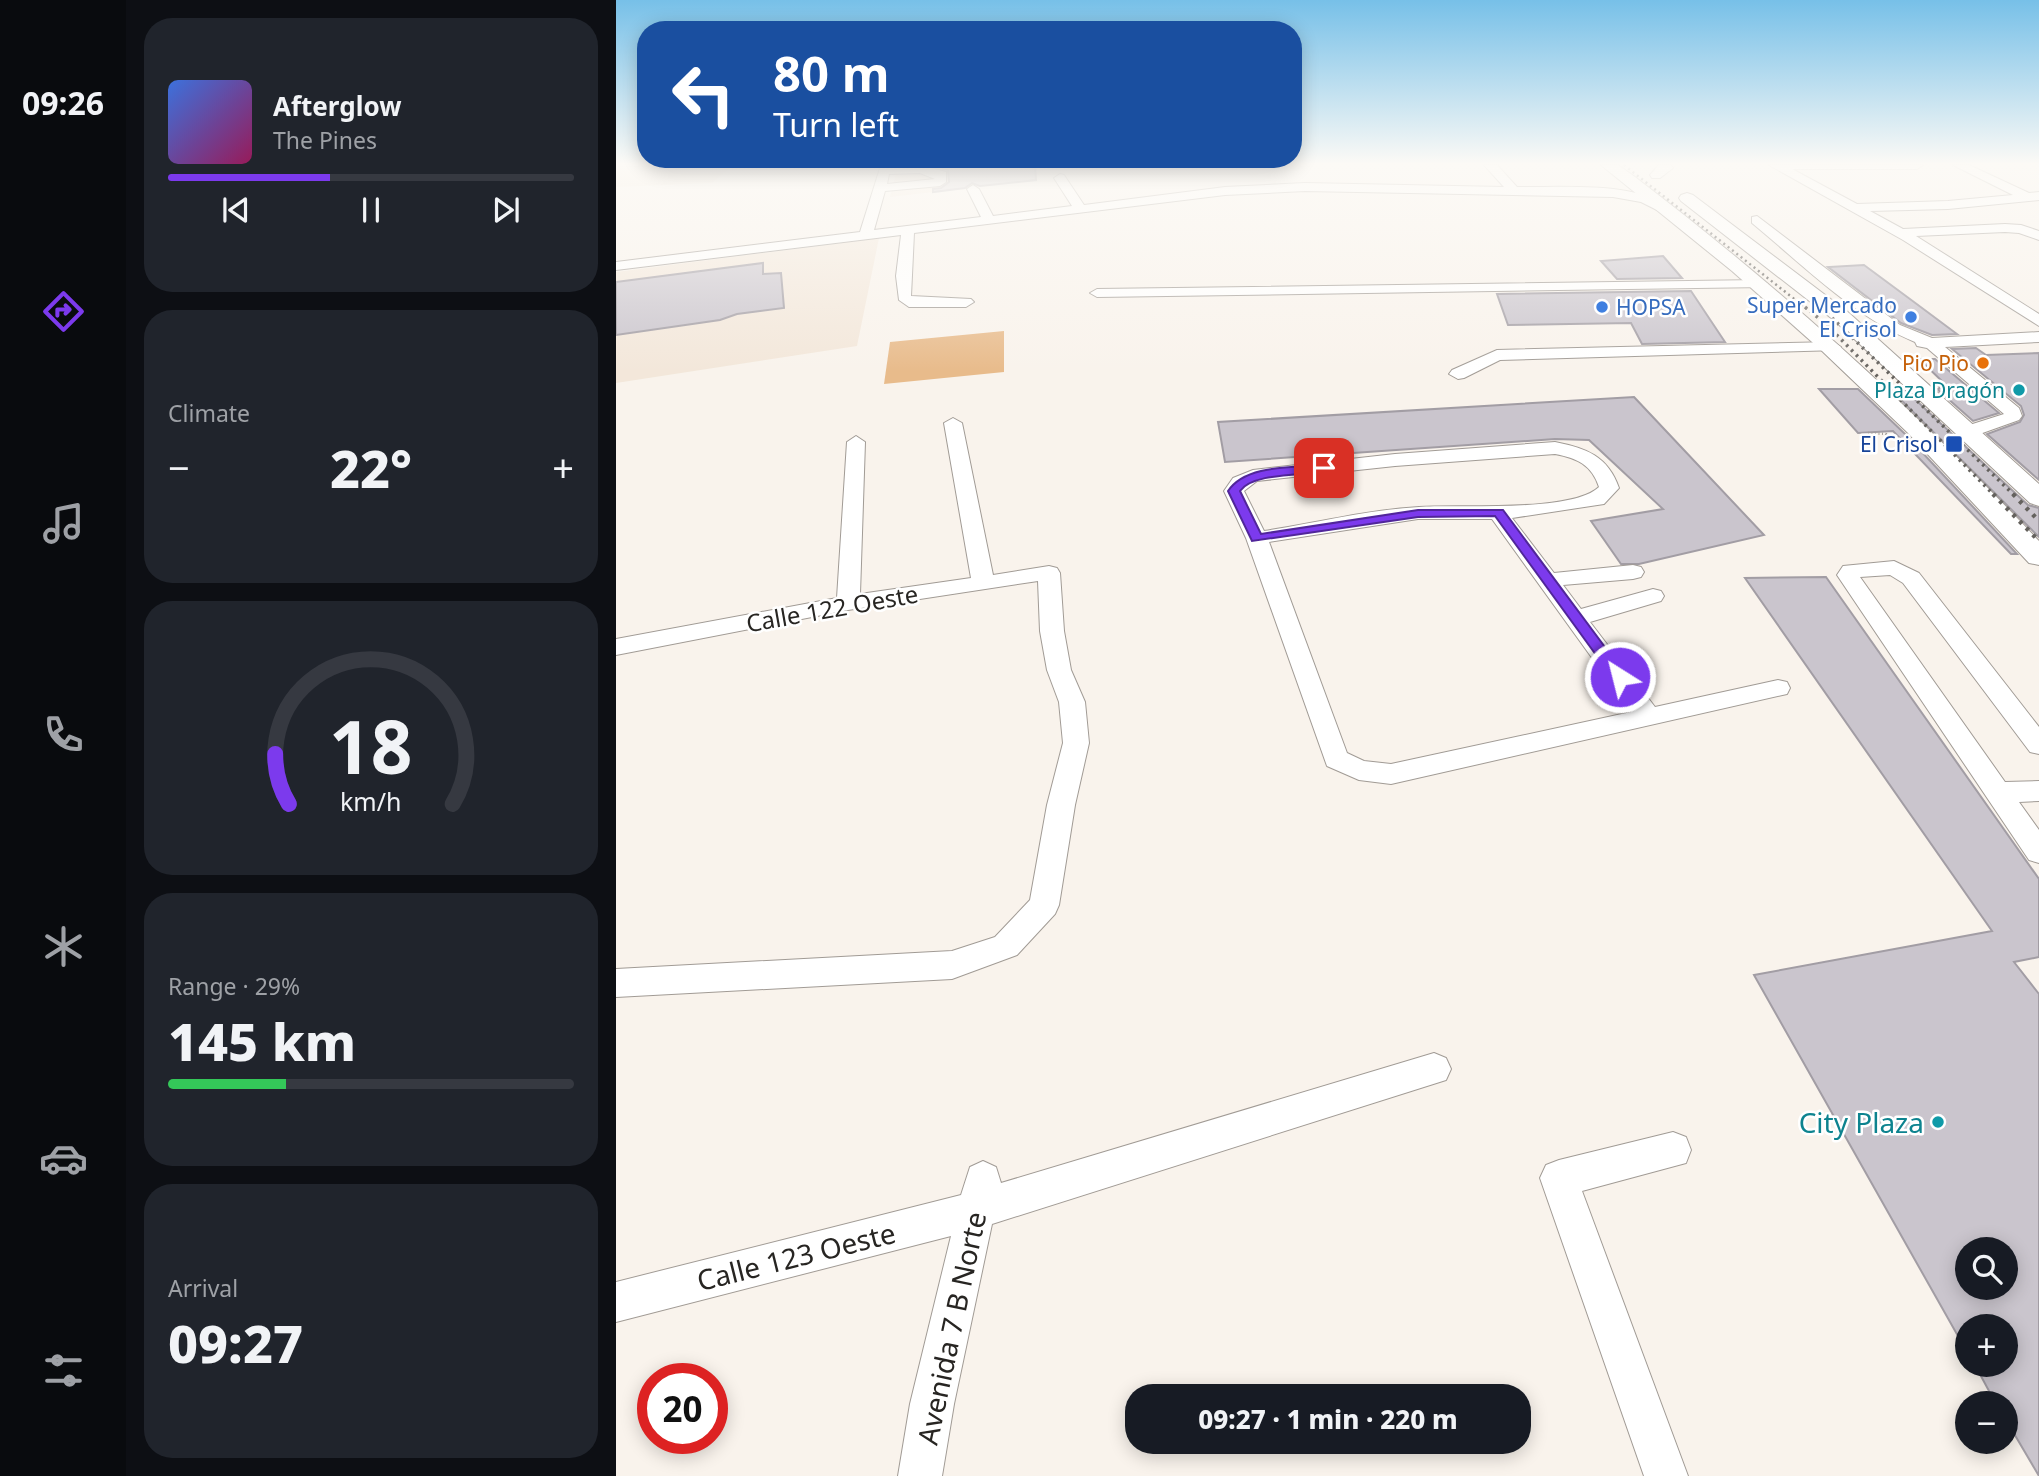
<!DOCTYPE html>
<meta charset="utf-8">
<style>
:root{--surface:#171b24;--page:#20242c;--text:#f1f3f6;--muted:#9ea1a6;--line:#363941;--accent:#7c3aed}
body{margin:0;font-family:"Noto Sans",sans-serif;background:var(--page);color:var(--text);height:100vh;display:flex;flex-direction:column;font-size:26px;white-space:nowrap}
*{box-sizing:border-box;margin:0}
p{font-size:23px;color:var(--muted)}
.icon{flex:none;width:38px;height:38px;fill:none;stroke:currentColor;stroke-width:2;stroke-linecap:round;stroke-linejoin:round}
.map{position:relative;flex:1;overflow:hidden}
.sheet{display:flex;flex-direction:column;gap:18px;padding:18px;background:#0d0f14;width:490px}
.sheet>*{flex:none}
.banner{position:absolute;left:21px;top:21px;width:665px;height:147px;border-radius:28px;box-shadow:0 4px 18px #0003;background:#1a4fa0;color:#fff;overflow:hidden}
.controls{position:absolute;left:1339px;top:1237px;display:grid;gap:14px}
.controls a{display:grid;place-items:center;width:63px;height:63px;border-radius:50%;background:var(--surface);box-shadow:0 4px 18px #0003;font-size:35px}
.speed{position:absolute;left:21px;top:1363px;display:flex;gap:14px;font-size:35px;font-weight:700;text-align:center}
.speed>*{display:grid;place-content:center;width:91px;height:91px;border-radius:50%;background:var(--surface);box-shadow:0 4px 18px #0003;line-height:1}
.speed .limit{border:10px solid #d22;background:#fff;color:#111}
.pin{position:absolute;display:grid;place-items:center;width:60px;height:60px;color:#fff;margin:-30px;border-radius:14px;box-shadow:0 4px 10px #0006}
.me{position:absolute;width:77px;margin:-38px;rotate:324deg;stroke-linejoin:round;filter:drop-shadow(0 0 5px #0008)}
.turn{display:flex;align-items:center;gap:24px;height:147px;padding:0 21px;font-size:32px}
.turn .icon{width:91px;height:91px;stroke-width:2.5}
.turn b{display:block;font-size:49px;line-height:60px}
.big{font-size:52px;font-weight:800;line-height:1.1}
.sheet .card{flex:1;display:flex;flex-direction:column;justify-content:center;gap:10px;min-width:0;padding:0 24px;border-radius:28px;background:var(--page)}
.sheet .dial{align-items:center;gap:0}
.dial svg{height:182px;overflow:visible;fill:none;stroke:var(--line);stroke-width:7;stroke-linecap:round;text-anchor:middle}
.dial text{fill:var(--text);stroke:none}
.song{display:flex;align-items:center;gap:21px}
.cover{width:84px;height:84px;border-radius:10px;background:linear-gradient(135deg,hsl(220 70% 55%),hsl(330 70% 35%))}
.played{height:7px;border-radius:4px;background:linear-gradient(90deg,var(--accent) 40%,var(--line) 40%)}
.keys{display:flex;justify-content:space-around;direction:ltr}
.heat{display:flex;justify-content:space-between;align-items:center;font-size:38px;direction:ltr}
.charge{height:10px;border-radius:5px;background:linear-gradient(90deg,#34c759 29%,var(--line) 0)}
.trip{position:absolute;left:509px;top:1384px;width:406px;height:70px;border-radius:28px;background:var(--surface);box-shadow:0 4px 18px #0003;font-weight:800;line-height:70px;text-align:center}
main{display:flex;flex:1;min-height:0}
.dock{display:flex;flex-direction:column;width:126px;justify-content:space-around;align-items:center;background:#090b0e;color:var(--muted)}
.dock .icon{width:49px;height:49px}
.dock .selected{color:var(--accent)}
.dock b{font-size:32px;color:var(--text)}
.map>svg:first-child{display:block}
</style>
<main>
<nav class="dock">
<b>09:26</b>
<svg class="icon selected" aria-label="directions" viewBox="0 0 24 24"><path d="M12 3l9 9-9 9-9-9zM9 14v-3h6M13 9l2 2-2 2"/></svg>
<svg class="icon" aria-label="music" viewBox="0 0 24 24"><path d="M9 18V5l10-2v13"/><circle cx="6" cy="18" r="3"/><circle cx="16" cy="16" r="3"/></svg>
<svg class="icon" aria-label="phone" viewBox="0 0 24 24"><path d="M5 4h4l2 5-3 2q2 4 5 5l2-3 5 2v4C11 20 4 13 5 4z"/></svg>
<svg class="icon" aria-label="climate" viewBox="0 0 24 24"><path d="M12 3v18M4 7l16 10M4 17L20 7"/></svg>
<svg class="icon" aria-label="car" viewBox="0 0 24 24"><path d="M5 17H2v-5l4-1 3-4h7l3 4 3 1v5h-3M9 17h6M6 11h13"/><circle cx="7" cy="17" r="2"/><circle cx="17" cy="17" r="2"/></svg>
<svg class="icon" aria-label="filters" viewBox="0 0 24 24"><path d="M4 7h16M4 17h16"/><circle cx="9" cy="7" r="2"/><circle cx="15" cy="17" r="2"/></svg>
</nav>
<section class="sheet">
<div class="card">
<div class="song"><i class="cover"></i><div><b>Afterglow</b><p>The Pines</p></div></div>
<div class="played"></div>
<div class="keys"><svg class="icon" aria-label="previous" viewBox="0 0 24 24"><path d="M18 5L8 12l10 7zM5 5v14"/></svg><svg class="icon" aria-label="pause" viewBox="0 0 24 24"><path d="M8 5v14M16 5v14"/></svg><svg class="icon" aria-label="next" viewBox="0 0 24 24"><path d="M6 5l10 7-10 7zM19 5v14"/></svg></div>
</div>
<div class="card"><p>Climate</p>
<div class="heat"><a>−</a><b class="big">22°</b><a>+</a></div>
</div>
<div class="card dial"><svg viewBox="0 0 100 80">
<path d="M14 69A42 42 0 1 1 86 69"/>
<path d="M14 69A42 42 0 0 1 8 47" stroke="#7c3aed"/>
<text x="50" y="56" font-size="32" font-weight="700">18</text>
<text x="50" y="72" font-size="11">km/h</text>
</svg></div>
<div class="card"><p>Range · 29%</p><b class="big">145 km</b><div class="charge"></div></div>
<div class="card"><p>Arrival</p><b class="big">09:27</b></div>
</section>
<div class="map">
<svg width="1423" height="1476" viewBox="0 0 1423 1476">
<rect width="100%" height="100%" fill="#f9f3ec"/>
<!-- built -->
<path fill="#f3e7da" d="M0 165H117L96 183 0 187Z
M413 165V181L274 197 282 166 274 165Z
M263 238 241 346 0 383V272Z"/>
<!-- green -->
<path fill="#e8bb8b" d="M388 331V372L268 384 274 342Z"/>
<!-- building -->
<path fill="#cac5cd" stroke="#a29da4" stroke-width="2" fill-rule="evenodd" d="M318 165H419L420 180 364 186 356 183 349 188 317 192V189L325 188 333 182 332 170Z
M1047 256 1066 278 1001 279 985 261Z
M147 263V274L165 273 168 308 121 314 104 320 0 335V282Z
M1248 265 1298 302 1341 334 1316 335 1285 323 1212 267Z
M1075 291 1109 342 1026 344 1015 323 892 325 881 294Z
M1360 348 1370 355 1423 353V480L1371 434 1404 422 1408 415 1405 406 1336 349Z
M1303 359H1319L1383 413 1357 421 1321 389 1325 388 1322 386 1330 385Z
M1203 389H1242L1289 434 1401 554H1395L1277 431 1242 433Z
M1275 390H1289L1412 505 1423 508V537Z
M1018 397 1148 535 1023 564H1005L975 521 1047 509 973 440 939 439 609 462 602 422Z
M1210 577 1423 879V957L1398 962 1423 994V1476L1390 1420V1404H1380L1359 1365H1390V1326H1351V1352L1138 975 1376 931 1129 578ZM1351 1250H1390V1288H1351Z"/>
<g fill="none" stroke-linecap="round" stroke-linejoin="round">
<!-- minor casing -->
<g stroke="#a19b95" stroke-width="2">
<path id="minor" d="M304 165 330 172V182L324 186 269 191 258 230 365 217 351 189 357 185 363 189 377 216 456 206 438 178 444 174 448 175 468 205 609 187 689 183 888 187 868 165H881L901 187C945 188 1027 180 1059 212L1053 216 1025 202 997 197 689 191 609 195 298 233 295 296 355 299 358 302 350 307H293L283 300 280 276 285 235 0 270V262L244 232 264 168ZM304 173 319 179 271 184 273 174Z
M1043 165H1055L1057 168 1044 178H1036L1034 175Z
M1153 165H1307L1301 169H1176L1241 204 1332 201 1397 195 1337 165H1353L1413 193 1423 192V200L1332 209 1254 211 1287 229 1389 224 1405 225 1423 231V240L1403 233 1389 232 1300 236 1423 314V326L1287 240Z
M1141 216 1284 325 1316 338 1423 332V342L1329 347 1403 408 1406 416 1403 420 1358 436H1344L1342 432 1344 428 1388 414 1311 348 1301 346 1299 342C1238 317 1187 265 1136 223V217Z
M1145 280 1152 284 1150 287 481 297 474 293 481 289Z
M1217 342 1225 347 1223 350 884 360 848 378 842 379 833 374 836 370 881 350Z
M337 418 346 423 377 575 433 566 441 568 444 573 448 631 455 670 469 702 473 743 459 805 443 905 439 914 401 955 336 979 0 997V969L336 951 379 937 414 900 431 805 447 743 443 702 431 670 424 631 422 581 232 610 0 655V639L221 598 231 442 240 436 249 442 244 594 355 578 328 423Z
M939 442C970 448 992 456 1003 488L988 504 896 518 938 573 1017 565 1025 567 1028 572 1025 577 1017 579 947 585 965 609 1037 589 1045 591 1048 596 1045 601 974 622 1039 707 1162 680 1171 682 1174 688 1171 694 775 784 743 780 711 766 630 538 608 491 617 478 637 470 779 454ZM939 454C961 458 976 465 983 487 956 513 842 504 803 507 751 510 699 523 648 531L628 491 641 481 779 466ZM802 519H876L1015 712 775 764 748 761 731 753 653 542Z
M1278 561 1303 573 1423 727V754L1414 752 1287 583 1274 575 1244 577 1389 782 1423 781V801L1403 802 1423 830V863L1413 860 1221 575 1227 566Z
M818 1053 830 1058 835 1069 830 1080 376 1224 338 1404 326 1476H282L294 1404 335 1236 0 1322V1282L345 1195 354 1167 367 1161 380 1167 385 1183Z
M1057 1132 1070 1137 1075 1150 1070 1163 966 1191 1072 1476H1028L924 1178 930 1165 943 1160Z"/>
</g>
<!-- major casing -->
<g stroke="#a19b95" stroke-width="2">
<path id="major" d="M985 165H1002L1019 177C1164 287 1298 409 1423 541V565L1413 563 1291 432 1205 350 1116 271Z
M1071 193 1077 195 1233 313 1423 484V506L1414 503 1219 321 1065 201 1063 198 1065 195Z"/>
</g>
<!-- path -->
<path stroke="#a29e99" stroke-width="2.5" stroke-dasharray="1 2.5" stroke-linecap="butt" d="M1252 433 1270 434 1268 432"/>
<!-- minor -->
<use href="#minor" fill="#fff" fill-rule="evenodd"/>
<!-- major -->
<use href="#major" fill="#fff" fill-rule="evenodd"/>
<!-- rail-far2 -->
<path stroke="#65625e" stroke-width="2.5" stroke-dasharray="2 3.5" stroke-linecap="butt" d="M1008 165 1191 309"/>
<!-- rail-far1 -->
<path stroke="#65625e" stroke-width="3.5" stroke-dasharray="2.5 4.5" stroke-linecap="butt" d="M1189 307 1210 324 1379 496
M1211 313 1399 496"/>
<!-- rail -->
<path stroke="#65625e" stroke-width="4.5" stroke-dasharray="3.5 6" stroke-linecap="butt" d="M1377 494 1423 541
M1397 494 1423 521"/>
</g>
<!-- sky -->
<linearGradient id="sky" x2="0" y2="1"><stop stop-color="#77c0e8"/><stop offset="0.44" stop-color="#fcfaf6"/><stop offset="1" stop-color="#fcfaf6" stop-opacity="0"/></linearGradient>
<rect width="1423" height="372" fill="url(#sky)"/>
<!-- route -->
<path fill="#7c3aed" stroke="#51269a" stroke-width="2" d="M708 465 714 468 712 471C689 476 637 472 624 491L645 534 802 510H887L1009 674 1011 677 1009 681H999L879 516 802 517 636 541 612 491C630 464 677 468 708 465Z"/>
<!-- markers -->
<g fill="#3f7fe0" stroke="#fff" stroke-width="2.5">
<circle cx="986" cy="307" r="7"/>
<circle cx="1295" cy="317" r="7"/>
</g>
<circle fill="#e8710a" stroke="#fff" stroke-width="2.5" cx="1367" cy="363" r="7"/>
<g fill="#0f9aa8" stroke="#fff" stroke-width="2.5">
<circle cx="1403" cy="390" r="7"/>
<circle cx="1322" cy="1122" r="7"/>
</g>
<rect fill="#1a4fb4" stroke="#fff" stroke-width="2.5" x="1329" y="435" width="18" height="18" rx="3.5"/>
<g text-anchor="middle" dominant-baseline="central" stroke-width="5" stroke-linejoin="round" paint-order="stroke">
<!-- far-shop labels -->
<g font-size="21" fill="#366cbe" stroke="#fff" text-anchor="end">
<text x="1281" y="305">Super Mercado<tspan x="1281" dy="24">El Crisol</tspan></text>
<text x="1000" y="307" text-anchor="start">HOPSA</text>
</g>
<!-- far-food labels -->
<g font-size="21" fill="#c56008" stroke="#fff" text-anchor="end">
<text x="1353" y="363">Pio Pio</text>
</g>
<!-- far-culture labels -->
<g font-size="21" fill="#0d838f" stroke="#fff" text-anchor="end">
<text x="1389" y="390">Plaza Dragón</text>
</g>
<!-- far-transit labels -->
<g font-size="21" fill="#164399" stroke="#fff" text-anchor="end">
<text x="1322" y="444">El Crisol</text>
</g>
<!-- street labels -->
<g font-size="24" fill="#272522" stroke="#fff">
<text transform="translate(216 608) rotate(-10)">Calle 122 Oeste</text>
</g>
<!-- near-culture labels -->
<g font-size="28" fill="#0d838f" stroke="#fff" text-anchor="end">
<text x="1308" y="1122">City Plaza</text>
</g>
<!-- near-street labels -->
<g font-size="28" fill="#272522" stroke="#fff">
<text transform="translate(180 1256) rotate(-14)">Calle 123 Oeste</text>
<text transform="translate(335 1328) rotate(-78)">Avenida 7 B Norte</text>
</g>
</g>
</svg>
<div class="controls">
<a><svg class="icon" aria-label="search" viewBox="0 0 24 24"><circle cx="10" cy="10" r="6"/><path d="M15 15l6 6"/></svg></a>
<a>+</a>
<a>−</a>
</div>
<div class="speed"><div class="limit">20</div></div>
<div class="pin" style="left:708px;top:468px;background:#d93025"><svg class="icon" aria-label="arrive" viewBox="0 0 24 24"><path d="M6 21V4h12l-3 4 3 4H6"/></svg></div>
<svg class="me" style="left:1004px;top:677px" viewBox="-20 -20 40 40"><circle r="17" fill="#7c3aed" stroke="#fff" stroke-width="3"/><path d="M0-11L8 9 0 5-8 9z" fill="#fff"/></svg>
<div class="trip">09:27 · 1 min · 220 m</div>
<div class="banner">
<div class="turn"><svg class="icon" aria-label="left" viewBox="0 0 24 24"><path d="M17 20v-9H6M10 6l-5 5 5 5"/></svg><div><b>80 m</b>Turn left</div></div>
</div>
</div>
</main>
